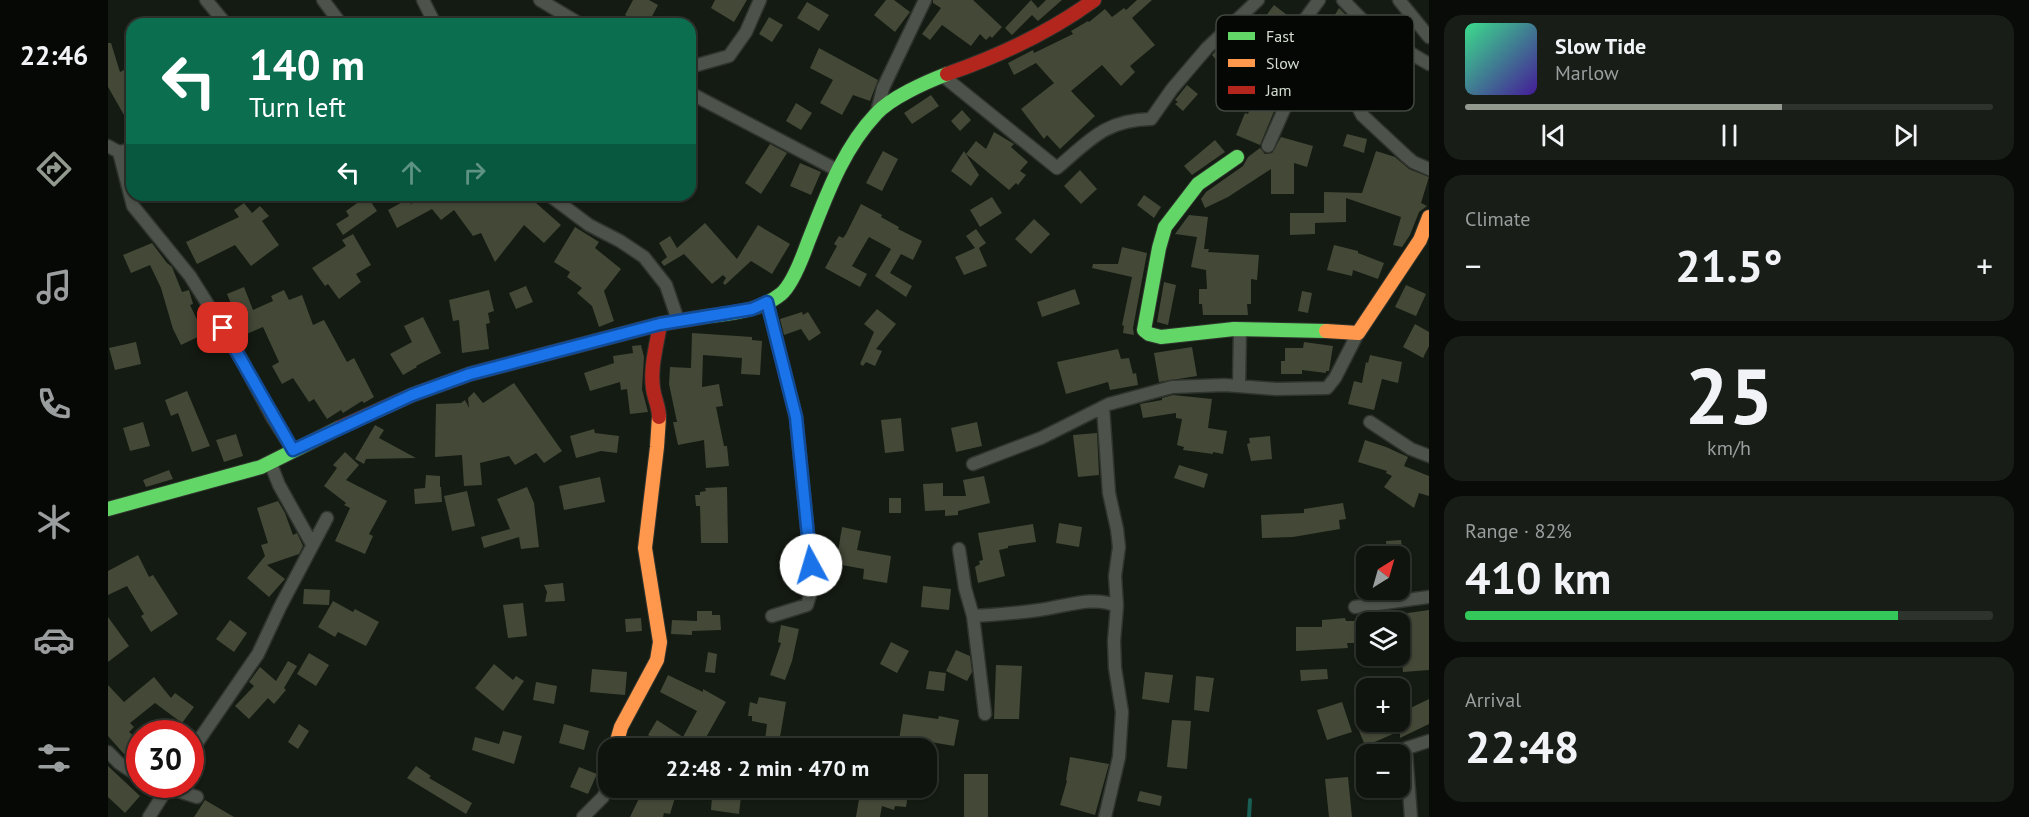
<!DOCTYPE html>
<meta charset="utf-8">
<style>
:root{--surface:#0f140e;--page:#181d17;--text:#f1f3f6;--muted:#9b9e9e;--line:#2f332e;--accent:#929a8f}
body{margin:0;font-family:"PT Sans",sans-serif;background:var(--page);color:var(--text);height:100vh;display:flex;flex-direction:column;font-size:22px;white-space:nowrap}
*{box-sizing:border-box;margin:0}
p{font-size:20px;color:var(--muted)}
.icon{flex:none;width:33px;height:33px;fill:none;stroke:currentColor;stroke-width:2;stroke-linecap:round;stroke-linejoin:round}
.map{position:relative;flex:1;overflow:hidden}
.panel{display:flex;flex-direction:column;gap:15px;padding:15px;background:#080b08;width:600px}
.panel>*{flex:none}
.top-card{position:absolute;left:18px;top:18px;width:570px;height:183px;border-radius:18px;box-shadow:0 2px 4px #0004,0 0 0 2px var(--line);background:#0b6e4f;color:#fff;overflow:hidden}
.needle{width:39px;rotate:37deg}
.fabs{position:absolute;left:1248px;top:546px;display:grid;gap:12px}
.fabs a{display:grid;place-items:center;width:54px;height:54px;border-radius:12px;background:var(--surface);box-shadow:0 2px 4px #0004,0 0 0 2px var(--line);font-size:30px}
.speed{position:absolute;left:18px;top:720px;display:flex;gap:12px;font-size:30px;font-weight:700;text-align:center}
.speed>*{display:grid;place-content:center;width:78px;height:78px;border-radius:50%;background:var(--surface);box-shadow:0 2px 4px #0004,0 0 0 2px var(--line);line-height:1}
.speed .limit{border:9px solid #d22;background:#fff;color:#111}
.pin{position:absolute;display:grid;place-items:center;width:51px;height:51px;color:#fff;margin:-26px;border-radius:12px;box-shadow:0 3px 9px #0006}
.me{position:absolute;width:66px;margin:-33px;rotate:354deg;stroke-linejoin:round;filter:drop-shadow(0 0 4px #0008)}
.turn{display:flex;align-items:center;gap:21px;height:126px;padding:0 24px;font-size:27px}
.turn .icon{width:78px;height:78px;stroke-width:2.5}
.turn b{display:block;font-size:42px;line-height:51px}
.lanes{display:flex;align-items:center;height:57px;padding:0 24px;background:#0003;justify-content:center;gap:30px;direction:ltr}
.lanes .off{opacity:.35}
.big{font-size:45px;font-weight:700;line-height:1.1}
.panel .widget{flex:1;display:flex;flex-direction:column;justify-content:center;gap:9px;min-width:0;padding:0 21px;border-radius:18px;background:var(--page)}
.panel .dial{align-items:center;gap:0}
.dial b{font-size:78px;line-height:1}
.song{display:flex;align-items:center;gap:18px}
.cover{width:72px;height:72px;border-radius:9px;background:linear-gradient(135deg,hsl(150 70% 55%),hsl(260 70% 35%))}
.played{height:6px;border-radius:3px;background:linear-gradient(90deg,var(--accent) 60%,var(--line) 60%)}
.keys{display:flex;justify-content:space-around;direction:ltr}
.heat{display:flex;justify-content:space-between;align-items:center;font-size:33px;direction:ltr}
.charge{height:9px;border-radius:4px;background:linear-gradient(90deg,#34c759 82%,var(--line) 0)}
.trip{position:absolute;left:490px;top:738px;width:339px;height:60px;border-radius:18px;background:var(--surface);box-shadow:0 2px 4px #0004,0 0 0 2px var(--line);font-weight:700;line-height:60px;text-align:center}
main{display:flex;flex:1;min-height:0}
.tab-bar{display:flex;flex-direction:column;width:108px;justify-content:space-around;align-items:center;background:#060806;color:var(--muted)}
.tab-bar .icon{width:42px;height:42px}
.tab-bar .on{color:var(--accent)}
.tab-bar b{font-size:27px;color:var(--text)}
.map>svg:first-child{display:block}
</style>
<main>
<nav class="tab-bar">
<b>22:46</b>
<svg class="icon on" aria-label="directions" viewBox="0 0 24 24"><path d="M12 3l9 9-9 9-9-9zM9 14v-3h6M13 9l2 2-2 2"/></svg>
<svg class="icon" aria-label="music" viewBox="0 0 24 24"><path d="M9 18V5l10-2v13"/><circle cx="6" cy="18" r="3"/><circle cx="16" cy="16" r="3"/></svg>
<svg class="icon" aria-label="phone" viewBox="0 0 24 24"><path d="M5 4h4l2 5-3 2q2 4 5 5l2-3 5 2v4C11 20 4 13 5 4z"/></svg>
<svg class="icon" aria-label="climate" viewBox="0 0 24 24"><path d="M12 3v18M4 7l16 10M4 17L20 7"/></svg>
<svg class="icon" aria-label="car" viewBox="0 0 24 24"><path d="M5 17H2v-5l4-1 3-4h7l3 4 3 1v5h-3M9 17h6M6 11h13"/><circle cx="7" cy="17" r="2"/><circle cx="17" cy="17" r="2"/></svg>
<svg class="icon" aria-label="filters" viewBox="0 0 24 24"><path d="M4 7h16M4 17h16"/><circle cx="9" cy="7" r="2"/><circle cx="15" cy="17" r="2"/></svg>
</nav>
<div class="map">
<svg width="1321" height="817" viewBox="0 0 1321 817">
<rect width="100%" height="100%" fill="#141b12"/>
<g fill="none" stroke-linecap="round" stroke-linejoin="round">
<!-- stream -->
<path stroke="#185e54" stroke-width="4" d="M1141 817 1142 800"/>
</g>
<!-- building -->
<path fill="#444837" d="M525 0H541L550 5 540 24H532L517 15Z
M607 0H639L626 22 603 8Z
M778 0H786L802 12 787 32 766 15Z
M825 0H865L894 27 884 38 882 36 878 40 872 34 863 46 834 25 822 40 814 34 833 8 825 3Z
M923 0 930 8 938 0H954L930 21 924 15 904 35 897 28Z
M1029 0H1044L1024 18 1047 45 1022 66 1027 72 1013 86 994 65 963 91 987 116 952 149 939 135 936 139 913 109 946 83 928 63 906 75 900 63 925 50 926 53 965 34 963 31 980 21 981 22 997 9 1004 17 1016 8 1018 10Z
M699 2 721 15 711 31 689 18Z
M1166 5 1183 18 1170 34 1154 21Z
M1231 8 1242 19 1239 24 1251 29 1254 32 1249 46 1223 36 1216 62 1203 59 1212 21 1222 23Z
M661 17 675 25 664 42 651 34Z
M1118 41 1151 79 1154 73 1164 78 1171 63 1184 68 1152 145 1128 135 1137 113 1140 114 1144 104 1152 107 1160 87 1138 79 1130 85 1104 55Z
M0 43H3L12 72 24 66V129L0 87Z
M711 48 770 80 762 101 745 95 734 115 712 103 725 80 702 68Z
M1079 85 1090 94 1075 111 1067 104 1070 102 1067 100Z
M823 95 831 106 804 124 796 113Z
M688 103 704 113 693 130 678 121Z
M854 110 863 120 852 131 843 121Z
M886 132 906 144 903 147 920 162 912 171 918 175 910 185 908 183 901 190 858 154 868 141 878 149Z
M1239 134 1259 139 1256 153 1235 146Z
M1173 137 1205 146 1199 167 1186 163V194H1163V169L1120 197 1097 208 1093 199 1098 192 1135 166 1140 157 1152 148 1157 154 1164 153Z
M1107 140 1117 152 1084 175 1076 166Z
M662 144 679 153 653 194 637 183Z
M775 151 790 159 774 191 758 183Z
M856 151 871 175 863 186 843 171Z
M1268 151 1287 157 1301 169 1321 177 1313 203 1319 206 1311 212 1302 235 1294 247 1285 245 1293 217 1238 198V222L1207 223V234L1182 235V213H1216V192L1254 193Z
M692 163 713 172 703 195 682 186Z
M972 170 989 189 973 204 956 186Z
M316 195H419L453 225 436 243 416 225 387 262 373 233 365 236 346 210 333 220 324 209 289 228 280 210 300 199 303 204Z
M1036 195 1053 207 1046 218 1029 205Z
M259 196 269 211 235 235 228 224 241 216 238 211Z
M884 197 894 213 872 227 862 210Z
M136 203 144 213 152 206 161 216 154 221 171 245 143 266 127 245 89 264 78 242 131 217 126 210Z
M753 204 774 215 773 217 791 227 790 229 814 241 805 260 793 254 782 273 804 286 798 297 767 276 783 249 761 237 744 266 759 274 752 287 717 268 729 246 726 244 731 236 735 238 738 234Z
M1081 215 1100 217 1096 249H1101L1100 252 1151 255 1149 280 1143 279V304H1139L1140 315H1095L1094 304H1091V289H1099L1098 270 1083 267 1089 237 1067 234Z
M926 219 942 234 923 254 907 239Z
M597 223 629 259 650 225 682 244 664 274 643 261 617 285 615 283 618 278 615 275 604 284 576 254 556 266 553 262 559 257 551 243 562 236 569 248Z
M467 227 491 242 487 248 513 269 496 291 506 321 491 327 484 306 469 293 474 288 459 277 462 272 446 262Z
M868 229 878 243 871 248 879 266 856 275 847 257 867 248 858 236Z
M245 234 263 265 248 274 253 282 231 299 220 284 217 286 204 268 238 246 234 240Z
M44 243 59 263 64 267 74 292 81 290 85 304 82 305 96 334 73 345 65 329 53 288 42 265 23 273 15 255Z
M1226 245 1250 251V253L1276 263 1270 279 1245 270 1244 276 1219 270Z
M1014 247 1039 253 1025 328 1026 335 1015 333 1016 326 1014 325 1024 277 984 268 985 264H1010Z
M1056 282 1068 285 1060 325 1049 322Z
M1298 285 1318 294 1308 316 1287 307Z
M418 286 425 302 408 309 401 293Z
M136 287 145 310 165 301 163 296 176 290 181 300 194 295 205 325 216 320 239 362 246 358 266 397 256 403 254 401 235 413 233 410 219 419 206 399 201 402 185 378 174 384 164 366 171 362 155 327 136 335 119 294Z
M967 289 972 304 934 317 929 302Z
M381 290 386 311 380 313 382 323 378 324 381 349 354 353 351 320 345 321 341 300Z
M1194 291 1204 293 1200 313 1190 311Z
M769 309 788 324 768 349 774 351 767 366 758 362 755 366 752 364 766 332 756 324Z
M694 312 695 315 700 312 713 333 701 341 693 329 676 335 672 319Z
M315 317 333 353 308 366 309 367 295 375 282 354 304 342 296 326Z
M1307 324 1321 332V346L1315 358 1295 347Z
M584 333 644 337V340L654 341 652 375 633 374 634 358 595 355 594 387 611 384 615 406 608 407 616 446H619L621 466 598 468 596 440 570 445 565 422H569L561 384 562 367 583 368Z
M28 342 33 364 7 370 1 348Z
M1196 342 1225 346 1221 371H1218V373L1194 370V374H1173V361H1177V348H1195Z
M533 345 536 357 534 389 540 412 522 414 519 389 513 390 512 382 482 391 476 373 506 363 505 356 525 353 524 346Z
M1084 347 1089 376 1051 382 1046 353Z
M1010 349 1013 359 1021 358 1025 374 1028 373 1030 385 1002 390 1000 382 958 394 949 362Z
M1262 355 1294 362 1290 383 1274 379 1266 410 1240 404 1246 381 1254 383 1258 362 1260 363Z
M406 383 454 451 436 463 428 453 407 465 401 456 372 463 374 485 356 486 354 455 327 457 328 404 353 403 357 400 361 408 360 398 366 392 375 403Z
M79 391 102 446 84 452 70 413 63 416 57 400Z
M1065 395 1104 399 1100 428 1119 431 1115 454 1105 452V454L1075 450 1076 447 1069 445 1074 419 1068 418V413L1035 418 1032 404 1054 400V398Z
M793 418 796 451 777 453 773 420Z
M35 422 42 446 22 451 15 428Z
M869 422 874 446 848 452 843 428Z
M267 425 276 430 271 438 308 458 258 459 256 464 247 459Z
M486 429 487 433 511 436 509 453 493 451 468 458 462 436Z
M989 433 991 475 970 477 965 435Z
M128 434 135 456 116 462 108 440Z
M1162 436 1164 459 1143 461 1139 444 1142 443 1141 438Z
M1257 440 1278 447 1300 457 1296 466 1321 476V496L1311 493 1306 508 1276 487 1284 476 1278 473 1279 471 1250 462Z
M237 452 251 465 238 480 279 501 261 534 265 536 257 554 227 541 242 508 236 505 238 503 216 486 229 468 225 465Z
M1071 465 1100 474 1096 488 1066 478Z
M61 470 65 479 38 487 35 480Z
M318 475 332 476V487H333L334 502 307 504 306 489 317 488Z
M876 476 882 503 850 511V515L837 516V510L817 511 815 484 835 483V496H858L855 480Z
M492 477 497 502 456 510 451 486Z
M419 487 426 503 431 547 413 549 411 537 376 548 373 537 402 529 389 499Z
M619 487 620 543H593L592 506H588L587 495H592V492L598 491 597 488Z
M359 491 367 526 344 531 336 496Z
M781 498H793V513H781Z
M170 501 177 513 185 535 189 533 195 546 191 554 159 565 177 579 161 597 139 578 157 556 153 545 160 543 149 508Z
M1235 503 1238 519 1231 520 1232 529 1185 537 1154 538 1153 515 1196 513V509Z
M951 523 974 527 971 547 948 543Z
M925 524 928 542 900 546V548L891 550 897 576 870 583 867 567 872 564 871 561 875 560 870 533Z
M734 527 753 531 749 550 783 556 779 583 755 579 756 569 728 564Z
M1293 540 1295 556H1279L1278 541Z
M30 555 41 577 45 575 70 614 43 632 33 616 36 614 19 586 0 595V571Z
M455 583 457 601 437 602 439 592 436 585Z
M815 586 843 589 841 610 813 607Z
M196 589 222 590 221 605 195 604Z
M225 601 245 612 247 609 271 622 258 646 230 632 227 637 210 627Z
M415 603 419 636 400 638 395 605Z
M1321 610V670L1295 672 1292 644H1296L1293 614Z
M589 611H604V615H612L613 630 584 631V635L563 634 564 620 589 621Z
M0 617 21 646 0 662Z
M533 618 534 631 518 632 517 619Z
M1237 618 1238 621H1258V643H1239L1240 648 1188 651V627H1214V620Z
M122 620 139 633 126 652 108 639Z
M673 625 691 629 684 661 677 680 662 675 673 643 670 642Z
M783 642 801 651 789 673 772 664Z
M848 650 862 656 864 672 859 681 838 671Z
M600 652 609 654 607 673 597 672Z
M201 653 221 665 208 686 189 674Z
M180 661 189 666 176 688 178 690 166 704 160 698 141 719 127 706 146 686 141 682 152 667 168 681Z
M386 664 405 680 408 676 416 681 395 711 367 688Z
M888 665 914 666 911 719H886Z
M484 669 519 672 517 695 482 692Z
M1219 669 1220 679 1193 681 1192 670Z
M821 671 838 673 836 691 818 689Z
M1037 672 1065 675 1061 703 1034 699Z
M560 675 595 692V689L618 702 592 748H561L540 735 549 720 575 737 589 711 552 692Z
M1088 676 1106 678 1101 712 1086 710Z
M46 677 63 698 67 693 86 707 74 723 47 703 22 723 26 727 21 732 32 741V766L16 754 0 736V685L16 702Z
M428 682 449 686 446 704 425 700Z
M651 697 678 702 672 737 681 739 679 748H656L659 724 644 721V716H640L642 702 649 704Z
M1321 699V724L1292 738V731L1262 744 1261 743 1257 745 1248 724 1254 722H1292V713Z
M1234 702 1244 732 1219 740 1209 710Z
M795 714 830 719 831 716 851 720 846 746 811 740V743L791 740Z
M1064 720 1083 721 1079 769 1059 767Z
M191 724 201 731 190 749 180 742Z
M456 724 481 731 476 750 451 743Z
M395 731 414 736 406 764 364 750 367 737 391 744Z
M962 757 1001 764 987 815 952 805 959 781 958 780Z
M0 766 32 796 17 813 0 797Z
M308 766 323 776 321 778 364 803 358 814 299 778Z
M471 767 489 774 480 794 462 787Z
M856 774H880V817H856Z
M1240 777 1244 817H1221L1217 779Z
M536 788H570L562 814 556 813 555 817H522Z
M612 788H634L631 814 603 810 604 797 611 798Z
M783 788H801L798 807 787 806 786 810 774 806 772 817H748L752 793 783 798Z
M1032 791 1054 796 1052 806 1029 801Z
M97 800 126 817H86Z"/>
<g fill="none" stroke-linecap="round" stroke-linejoin="round">
<!-- street casing -->
<g stroke="#30342e" stroke-width="15">
<path id="street" d="M98 0 118 24
M215 0 233 24
M315 0 327 24
M432 0 472 24
M1235 0 1266 32 1321 64
M1291 0 1321 37
M1266 32 1258 78 1251 100V109L1254 115 1298 156 1305 162 1321 169
M582 67 621 56 638 32 652 0
M835 76 949 168C982 140 997 120 1043 119L1064 89 1099 48 1150 0
M582 93 729 170
M769 112 775 88 817 0
M0 146 11 152 24 149
M1160 146 1191 75C1194 60 1189 60 1186 47 1183 35 1204 10 1211 0
M11 152 25 206 82 276 126 346 164 417 185 450
M441 195 481 225 512 241 536 257 558 285 570 320
M659 302 688 417 705 586 699 605 664 616
M1131 386 1132 329
M995 407 1001 493 1009 529 1011 547 1007 576 1009 606 1006 641 1007 668 1014 712 1011 757 997 817
M1262 422 1303 449 1321 456
M162 462 171 485 204 544
M865 464 933 438 1001 404 1064 387 1117 385 1168 389 1219 388 1227 378 1250 333
M851 549 857 588 865 616 877 714
M1247 607 1321 597
M865 616C887 615 909 613 931 610 956 607 985 595 1009 606
M0 752 11 763 32 777
M82 753 150 654 172 607 219 518
M48 784 89 797
M41 817 62 784
M475 817 495 797 501 785
M1303 817 1298 752 1299 748 1321 741"/>
</g>
<!-- fast casing -->
<g stroke="#30342e" stroke-width="16">
<path id="fast" d="M1129 157 1090 184 1057 227 1051 248 1036 330 1041 334 1053 337 1126 329 1218 331
M595 317C621 313 651 312 673 294 684 285 695 256 700 242 718 197 734 150 768 114 782 98 818 82 839 74
M0 509 153 467 231 428"/>
</g>
<!-- slow casing -->
<g stroke="#30342e" stroke-width="16">
<path id="slow" d="M1218 331 1250 333 1312 240 1321 217
M507 748 513 727 549 660 552 642 537 548 549 447 551 417"/>
</g>
<!-- jam casing -->
<g stroke="#30342e" stroke-width="16">
<path id="jam" d="M839 74C891 56 942 32 986 0
M551 417C551 406 546 398 545 388 542 367 549 344 552 324
M231 428 304 395 362 374 552 324 595 317"/>
</g>
<!-- street -->
<use href="#street" stroke="#4d534b" stroke-width="12"/>
<!-- fast -->
<use href="#fast" stroke="#63d668" stroke-width="14"/>
<!-- slow -->
<use href="#slow" stroke="#ff974d" stroke-width="14"/>
<!-- jam -->
<use href="#jam" stroke="#b3261e" stroke-width="14"/>
</g>
<g fill="none" stroke-linecap="round" stroke-linejoin="round">
<!-- route casing -->
<g stroke="#114b97" stroke-width="15">
<path id="route" d="M115 328 185 450 304 395 362 374 552 324 644 309 659 302 688 417 703 565"/>
</g>
<!-- route -->
<use href="#route" stroke="#1a73e8" stroke-width="10"/>
</g>
<!-- legend -->
<rect x="1108" y="15" width="198" height="96" rx="9" fill="#040703" stroke="#434841" stroke-width="1.5"/>
<rect x="1120" y="32" width="27" height="8" fill="#63d668"/>
<rect x="1120" y="59" width="27" height="8" fill="#ff974d"/>
<rect x="1120" y="86" width="27" height="8" fill="#b3261e"/>
<g font-size="16" fill="#d6ded3">
<text x="1158" y="42">Fast</text>
<text x="1158" y="69">Slow</text>
<text x="1158" y="96">Jam</text>
</g>
</svg>
<div class="fabs">
<a><svg class="needle" viewBox="-14 -14 28 28"><path d="M0-13l5 13h-10z" fill="#e53935"/><path d="M0 13l5-13h-10z" fill="#9b9e9e"/></svg></a>
<a><svg class="icon" aria-label="layers" viewBox="0 0 24 24"><path d="M12 4l9 5-9 5-9-5zM3 14l9 5 9-5"/></svg></a>
<a>+</a>
<a>−</a>
</div>
<div class="speed"><div class="limit">30</div></div>
<div class="pin" style="left:115px;top:328px;background:#d93025"><svg class="icon" aria-label="arrive" viewBox="0 0 24 24"><path d="M6 21V4h12l-3 4 3 4H6"/></svg></div>
<svg class="me" style="left:703px;top:565px" viewBox="-20 -20 40 40"><circle r="19" fill="#fff"/><path d="M0-13L10 11 0 6-10 11z" fill="#1a73e8"/></svg>
<div class="trip">22:48 · 2 min · 470 m</div>
<div class="top-card">
<div class="turn"><svg class="icon" aria-label="left" viewBox="0 0 24 24"><path d="M17 20v-9H6M10 6l-5 5 5 5"/></svg><div><b>140 m</b>Turn left</div></div>
<div class="lanes"><svg class="icon" aria-label="left" viewBox="0 0 24 24"><path d="M17 20v-9H6M10 6l-5 5 5 5"/></svg><svg class="icon off" aria-label="ahead" viewBox="0 0 24 24"><path d="M12 20V5M6 11l6-6 6 6"/></svg><svg class="icon off" aria-label="right" viewBox="0 0 24 24"><path d="M7 20v-9h11M14 6l5 5-5 5"/></svg></div>
</div>
</div>
<section class="panel">
<div class="widget">
<div class="song"><i class="cover"></i><div><b>Slow Tide</b><p>Marlow</p></div></div>
<div class="played"></div>
<div class="keys"><svg class="icon" aria-label="previous" viewBox="0 0 24 24"><path d="M18 5L8 12l10 7zM5 5v14"/></svg><svg class="icon" aria-label="pause" viewBox="0 0 24 24"><path d="M8 5v14M16 5v14"/></svg><svg class="icon" aria-label="next" viewBox="0 0 24 24"><path d="M6 5l10 7-10 7zM19 5v14"/></svg></div>
</div>
<div class="widget"><p>Climate</p>
<div class="heat"><a>−</a><b class="big">21.5°</b><a>+</a></div>
</div>
<div class="widget dial"><b>25</b><p>km/h</p></div>
<div class="widget"><p>Range · 82%</p><b class="big">410 km</b><div class="charge"></div></div>
<div class="widget"><p>Arrival</p><b class="big">22:48</b></div>
</section>
</main>
